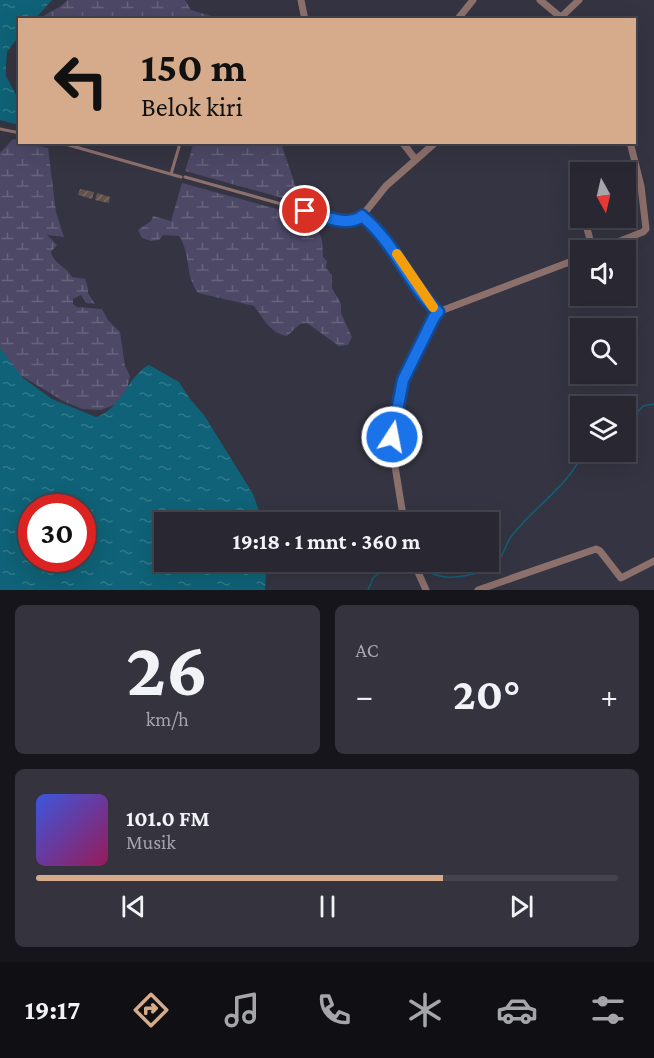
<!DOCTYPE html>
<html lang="id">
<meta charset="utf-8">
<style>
:root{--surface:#282732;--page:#34333e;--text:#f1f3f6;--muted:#a5a5ac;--line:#44444d;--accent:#d6ab8b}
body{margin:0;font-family:"Crimson Pro",serif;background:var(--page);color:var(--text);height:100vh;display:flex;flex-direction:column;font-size:22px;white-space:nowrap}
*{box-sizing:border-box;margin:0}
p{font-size:20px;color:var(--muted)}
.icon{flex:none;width:33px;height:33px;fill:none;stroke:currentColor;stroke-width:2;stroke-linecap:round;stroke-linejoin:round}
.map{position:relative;height:590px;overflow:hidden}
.drawer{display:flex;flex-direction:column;gap:15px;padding:15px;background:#16151c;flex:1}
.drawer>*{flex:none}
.top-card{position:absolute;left:18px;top:18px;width:618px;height:126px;border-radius:0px;box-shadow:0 6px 24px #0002,0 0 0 2px var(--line);background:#d6ab8b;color:#111;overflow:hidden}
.needle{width:39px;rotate:172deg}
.controls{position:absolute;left:570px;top:162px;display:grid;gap:12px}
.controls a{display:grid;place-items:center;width:66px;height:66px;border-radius:0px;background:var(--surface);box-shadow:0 6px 24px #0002,0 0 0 2px var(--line);font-size:30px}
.speed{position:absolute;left:18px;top:494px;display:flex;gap:12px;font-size:30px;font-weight:700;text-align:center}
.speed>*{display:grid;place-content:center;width:78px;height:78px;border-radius:50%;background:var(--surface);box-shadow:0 6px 24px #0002,0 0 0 2px var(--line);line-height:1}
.speed .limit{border:9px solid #d22;background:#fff;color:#111}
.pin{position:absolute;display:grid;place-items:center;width:51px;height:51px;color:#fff;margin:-26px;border:3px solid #fff;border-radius:50%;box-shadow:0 2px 6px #0007}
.me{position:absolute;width:66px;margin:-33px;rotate:11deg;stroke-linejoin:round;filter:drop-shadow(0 0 4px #0008)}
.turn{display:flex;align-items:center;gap:21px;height:126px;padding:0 24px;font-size:27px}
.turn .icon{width:78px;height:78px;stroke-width:2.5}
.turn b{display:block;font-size:42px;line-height:51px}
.big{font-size:45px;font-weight:700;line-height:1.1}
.drawer .tile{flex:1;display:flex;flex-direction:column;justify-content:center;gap:9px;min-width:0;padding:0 21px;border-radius:9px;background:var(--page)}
.drawer .dial{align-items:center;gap:0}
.dial b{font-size:78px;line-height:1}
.song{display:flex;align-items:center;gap:18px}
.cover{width:72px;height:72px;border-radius:9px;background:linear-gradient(135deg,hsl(230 70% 55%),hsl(330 70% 35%))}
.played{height:6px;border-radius:3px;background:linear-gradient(90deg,var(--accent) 70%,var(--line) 70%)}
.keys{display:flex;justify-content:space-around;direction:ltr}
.heat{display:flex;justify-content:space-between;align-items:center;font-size:33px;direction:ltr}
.drawer .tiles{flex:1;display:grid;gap:15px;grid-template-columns:1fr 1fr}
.tile:last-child{grid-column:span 2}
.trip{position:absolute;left:154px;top:512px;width:345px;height:60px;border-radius:0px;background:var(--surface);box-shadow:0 6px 24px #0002,0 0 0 2px var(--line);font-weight:700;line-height:60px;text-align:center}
.tabs{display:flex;height:96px;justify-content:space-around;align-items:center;background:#101014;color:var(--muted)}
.tabs .icon{width:42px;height:42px}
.tabs .selected{color:var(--accent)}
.tabs b{font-size:27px;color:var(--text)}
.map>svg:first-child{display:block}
</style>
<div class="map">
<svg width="654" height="590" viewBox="0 0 654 590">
<defs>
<pattern id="wetland-marsh" width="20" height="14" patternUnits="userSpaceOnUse" patternTransform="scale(1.5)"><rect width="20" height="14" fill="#4c4866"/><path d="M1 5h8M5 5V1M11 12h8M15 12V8" fill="none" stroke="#66637d"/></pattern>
<pattern id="water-ripples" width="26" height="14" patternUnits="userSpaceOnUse" patternTransform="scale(1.5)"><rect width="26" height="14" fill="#0f6277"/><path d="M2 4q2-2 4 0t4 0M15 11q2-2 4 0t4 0" fill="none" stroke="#32798b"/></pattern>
<pattern id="building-hatch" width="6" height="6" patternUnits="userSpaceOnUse" patternTransform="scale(1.5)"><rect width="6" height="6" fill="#625249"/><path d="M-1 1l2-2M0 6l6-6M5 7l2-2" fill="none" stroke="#796b64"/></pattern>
</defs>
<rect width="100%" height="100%" fill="#353442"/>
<!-- wetland -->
<path fill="url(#wetland-marsh)" d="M67 0H185L191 10 221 19H41C48 10 60 10 67 0Z
M13 139 19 140 20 142 48 148 56 212 64 237 47 235 57 245 51 252C55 265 65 265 72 277L85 279 88 288V293L95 304 86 303 81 295 73 299V304L77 307 102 309 108 320 120 332 125 366 130 376 127 389 119 403 109 407 101 410 82 409 63 401 12 370 0 352V153Z
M194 142 281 143 301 202H297L185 171Z
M182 183 314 219 322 240 323 257 327 261 326 268 332 275V288L341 304V313L352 337 348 345 339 346 307 323 300 324 287 336C270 333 264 319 254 306L198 293C184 274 191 253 179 236L163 235 159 240 151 241 142 238 138 230 151 221 153 216 171 221Z"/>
<!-- water -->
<path fill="url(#water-ripples)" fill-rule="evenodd" d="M0 0H52L35 19 20 20 19 36 7 52 6 66V76L19 100V125L0 120Z
M0 348 23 378 52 399 96 417C122 409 127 376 149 365L179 382 190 399 204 415 253 494 263 522H165V561H267L265 590H0ZM32 507H82V558H32Z"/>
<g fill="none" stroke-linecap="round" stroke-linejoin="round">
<!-- stream -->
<path stroke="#0f6277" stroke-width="1.5" d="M626 425 643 406 654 404
M420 568C440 579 452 579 473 574 480 572 490 570 495 565 503 558 505 545 511 537 530 510 574 482 582 452
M368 590 373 578 391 564 412 566"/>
</g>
<!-- building -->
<path fill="url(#building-hatch)" d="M80 189 94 192 92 199 78 195Z
M97 193 110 197 109 203 95 200Z"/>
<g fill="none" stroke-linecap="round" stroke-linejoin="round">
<!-- lane -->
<path stroke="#8c706c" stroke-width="3" d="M0 129 20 133
M58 142 181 177
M171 174 179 147 178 142
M185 177 342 221 357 220 362 216"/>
<!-- street -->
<path stroke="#8c706c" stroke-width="7" d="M301 0 305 20
M540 0 564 20
M457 20 473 0
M558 20 579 0
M402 142 416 160
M436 142 386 186 362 216C395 243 408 283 438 312L580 258
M584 218 593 250
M597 250 643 232 646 229 641 186 630 142
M404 522 394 460 392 437 403 380 438 312
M413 561 426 590
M478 590 596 549 600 551 621 578 654 561"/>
</g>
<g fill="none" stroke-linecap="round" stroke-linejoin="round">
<!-- route casing -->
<g stroke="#114b97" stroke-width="15">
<path id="route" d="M305 211C322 215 347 228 362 216 396 244 408 284 438 312L434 317 403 380 392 437"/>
</g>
<!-- route -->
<use href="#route" stroke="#1a73e8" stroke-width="10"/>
<!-- slow -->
<path stroke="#f59e0b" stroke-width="10" d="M397 254 433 307"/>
</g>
</svg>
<div class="controls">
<a><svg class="needle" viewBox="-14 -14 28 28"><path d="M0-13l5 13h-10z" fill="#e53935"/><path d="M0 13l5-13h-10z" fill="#a5a5ac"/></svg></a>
<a><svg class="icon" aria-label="sound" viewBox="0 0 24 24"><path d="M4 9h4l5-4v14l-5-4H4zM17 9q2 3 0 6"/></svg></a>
<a><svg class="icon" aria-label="search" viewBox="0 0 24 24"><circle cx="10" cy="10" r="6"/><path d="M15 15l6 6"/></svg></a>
<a><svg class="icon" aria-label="layers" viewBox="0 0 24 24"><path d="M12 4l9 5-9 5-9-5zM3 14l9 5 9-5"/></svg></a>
</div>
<div class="speed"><div class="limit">30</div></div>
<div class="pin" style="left:305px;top:211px;background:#d93025"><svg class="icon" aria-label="arrive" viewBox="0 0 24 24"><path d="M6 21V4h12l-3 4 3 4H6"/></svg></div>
<svg class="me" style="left:392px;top:437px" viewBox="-20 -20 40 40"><circle r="17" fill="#1a73e8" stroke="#fff" stroke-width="3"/><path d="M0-11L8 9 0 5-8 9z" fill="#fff"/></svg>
<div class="trip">19:18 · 1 mnt · 360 m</div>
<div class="top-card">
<div class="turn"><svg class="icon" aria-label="left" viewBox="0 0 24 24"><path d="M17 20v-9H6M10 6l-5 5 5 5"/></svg><div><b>150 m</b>Belok kiri</div></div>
</div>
</div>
<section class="drawer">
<div class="tiles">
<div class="tile dial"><b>26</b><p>km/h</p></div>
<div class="tile"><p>AC</p>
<div class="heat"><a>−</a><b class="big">20°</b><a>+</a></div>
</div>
<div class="tile">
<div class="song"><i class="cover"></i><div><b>101.0 FM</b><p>Musik</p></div></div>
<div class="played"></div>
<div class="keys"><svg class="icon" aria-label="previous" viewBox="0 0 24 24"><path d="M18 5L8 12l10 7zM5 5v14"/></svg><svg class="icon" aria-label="pause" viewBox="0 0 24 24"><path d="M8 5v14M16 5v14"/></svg><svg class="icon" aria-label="next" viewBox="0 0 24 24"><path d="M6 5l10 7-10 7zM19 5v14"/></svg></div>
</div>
</div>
</section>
<nav class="tabs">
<b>19:17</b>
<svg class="icon selected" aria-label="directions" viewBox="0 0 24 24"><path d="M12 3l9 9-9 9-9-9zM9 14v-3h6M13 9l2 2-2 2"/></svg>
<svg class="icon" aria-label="music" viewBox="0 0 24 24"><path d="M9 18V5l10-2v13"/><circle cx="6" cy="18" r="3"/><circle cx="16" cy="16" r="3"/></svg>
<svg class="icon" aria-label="phone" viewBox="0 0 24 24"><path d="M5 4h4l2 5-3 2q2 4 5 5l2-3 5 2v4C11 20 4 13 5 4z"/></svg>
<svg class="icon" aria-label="climate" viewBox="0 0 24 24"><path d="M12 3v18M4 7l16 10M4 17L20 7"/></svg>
<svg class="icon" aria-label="car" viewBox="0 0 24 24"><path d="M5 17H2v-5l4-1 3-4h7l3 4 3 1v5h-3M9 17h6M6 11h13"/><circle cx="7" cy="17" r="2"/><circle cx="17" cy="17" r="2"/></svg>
<svg class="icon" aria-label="filters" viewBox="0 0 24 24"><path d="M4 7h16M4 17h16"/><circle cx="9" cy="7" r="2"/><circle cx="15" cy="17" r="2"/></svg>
</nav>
